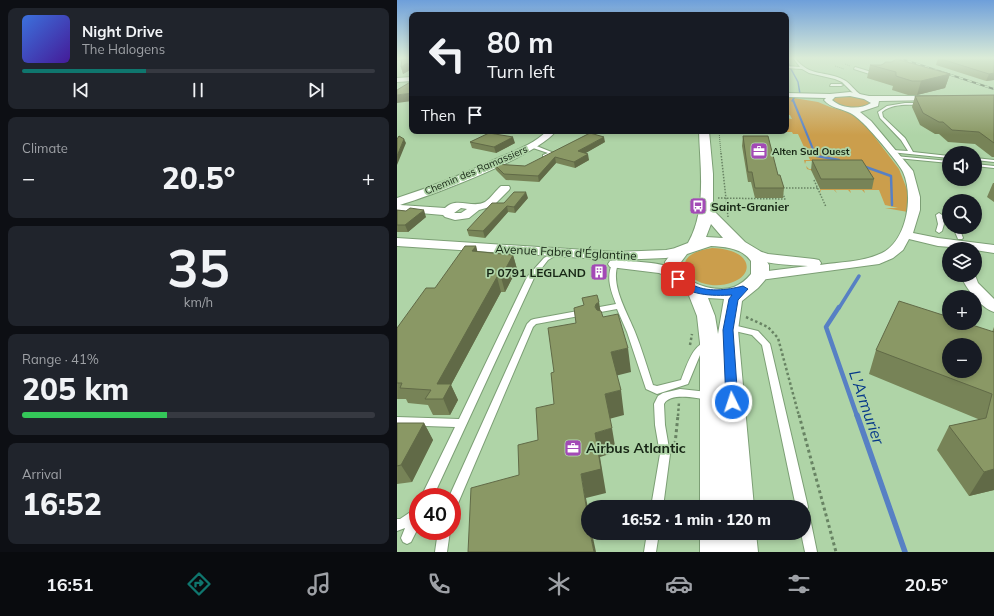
<!DOCTYPE html>
<meta charset="utf-8">
<style>
:root{--surface:#171b24;--page:#20242c;--text:#f1f3f6;--muted:#9ea1a6;--line:#363941;--accent:#0f766e}
body{margin:0;font-family:Mulish,sans-serif;background:var(--page);color:var(--text);height:100vh;display:flex;flex-direction:column;font-size:15px;white-space:nowrap}
*{box-sizing:border-box;margin:0}
p{font-size:13px;color:var(--muted)}
.icon{flex:none;width:22px;height:22px;fill:none;stroke:currentColor;stroke-width:2;stroke-linecap:round;stroke-linejoin:round}
.map{position:relative;flex:1;overflow:hidden}
.details{display:flex;flex-direction:column;gap:8px;padding:8px;background:#0d0f14;width:397px}
.details>*{flex:none}
.hud{position:absolute;left:12px;top:12px;width:380px;height:122px;border-radius:8px;box-shadow:0 2px 6px #0003;background:#171b24;color:var(--text);overflow:hidden}
.controls{position:absolute;left:545px;top:146px;display:grid;gap:8px}
.controls a{display:grid;place-items:center;width:40px;height:40px;border-radius:50%;background:var(--surface);box-shadow:0 2px 6px #0003;font-size:20px}
.speed{position:absolute;left:12px;top:488px;display:flex;gap:8px;font-size:20px;font-weight:700;text-align:center}
.speed>*{display:grid;place-content:center;width:52px;height:52px;border-radius:50%;background:var(--surface);box-shadow:0 2px 6px #0003;line-height:1}
.speed .limit{border:6px solid #d22;background:#fff;color:#111}
.pin{position:absolute;display:grid;place-items:center;width:34px;height:34px;color:#fff;margin:-17px;border-radius:8px;box-shadow:0 2px 6px #0006}
.me{position:absolute;width:44px;margin:-22px;rotate:356deg;stroke-linejoin:round;filter:drop-shadow(0 0 3px #0008)}
.turn{display:flex;align-items:center;gap:14px;height:84px;padding:0 12px;font-size:18px}
.turn .icon{width:52px;height:52px;stroke-width:2.5}
.turn b{display:block;font-size:28px;line-height:34px}
.then{display:flex;align-items:center;height:38px;padding:0 12px;background:#0003;gap:8px;font-size:15px}
.big{font-size:30px;font-weight:800;line-height:1.1}
.details .widget{flex:1;display:flex;flex-direction:column;justify-content:center;gap:6px;min-width:0;padding:0 14px;border-radius:8px;background:var(--page)}
.details .dial{align-items:center;gap:0}
.dial b{font-size:52px;line-height:1}
.song{display:flex;align-items:center;gap:12px}
.cover{width:48px;height:48px;border-radius:6px;background:linear-gradient(135deg,hsl(220 70% 55%),hsl(260 70% 35%))}
.played{height:4px;border-radius:2px;background:linear-gradient(90deg,var(--accent) 35%,var(--line) 35%)}
.keys{display:flex;justify-content:space-around;direction:ltr}
.heat{display:flex;justify-content:space-between;align-items:center;font-size:22px;direction:ltr}
.charge{height:6px;border-radius:3px;background:linear-gradient(90deg,#34c759 41%,var(--line) 0)}
.trip{position:absolute;left:184px;top:500px;width:230px;height:40px;border-radius:20px;background:var(--surface);box-shadow:0 2px 6px #0003;font-weight:800;line-height:40px;text-align:center}
.dock{display:flex;height:64px;justify-content:space-around;align-items:center;background:#090b0e;color:var(--muted)}
.dock .icon{width:28px;height:28px}
.dock .selected{color:var(--accent)}
.dock b{font-size:18px;color:var(--text)}
main{display:flex;flex:1;min-height:0}
.map>svg:first-child{display:block}
</style>
<main>
<section class="details">
<div class="widget">
<div class="song"><i class="cover"></i><div><b>Night Drive</b><p>The Halogens</p></div></div>
<div class="played"></div>
<div class="keys"><svg class="icon" aria-label="previous" viewBox="0 0 24 24"><path d="M18 5L8 12l10 7zM5 5v14"/></svg><svg class="icon" aria-label="pause" viewBox="0 0 24 24"><path d="M8 5v14M16 5v14"/></svg><svg class="icon" aria-label="next" viewBox="0 0 24 24"><path d="M6 5l10 7-10 7zM19 5v14"/></svg></div>
</div>
<div class="widget"><p>Climate</p>
<div class="heat"><a>−</a><b class="big">20.5°</b><a>+</a></div>
</div>
<div class="widget dial"><b>35</b><p>km/h</p></div>
<div class="widget"><p>Range · 41%</p><b class="big">205 km</b><div class="charge"></div></div>
<div class="widget"><p>Arrival</p><b class="big">16:52</b></div>
</section>
<div class="map">
<svg width="597" height="552" viewBox="0 0 597 552">
<rect width="100%" height="100%" fill="#afd4a7"/>
<!-- green -->
<path fill="#cb9e4c" d="M448 95 464 97 473 103C463 111 445 108 435 100L438 97Z
M391 97 421 102 433 107 458 114 470 127 502 169 511 192V212L488 208H501L488 205 482 190H467L468 193 465 190H453L454 193 451 190H438L440 193 437 190H424V193L423 189H474L410 169 409 166 412 169H450L434 161H409L408 164 407 160H413L401 134H396L395 132H348V134H346L345 131H389V118L395 119 393 115H389L392 114 389 107V98Z
M315 248C321 248 328 249 334 251 353 257 356 274 336 282 299 297 260 256 315 248Z"/>
<g fill="none" stroke-linecap="round" stroke-linejoin="round">
<!-- stream-far5 -->
<path stroke="#5780c4" stroke-width="1.5" d="M389 59 393 66
M394 69 401 82 403 94
M395 101 397 98"/>
<!-- stream-far4 -->
<path stroke="#5780c4" stroke-width="2" d="M396 100 418 154"/>
<!-- stream-far3 -->
<path stroke="#5780c4" stroke-width="2.5" d="M417 153 420 156 442 160
M466 166 494 176 495 205"/>
<!-- stream-far2 -->
<path stroke="#5780c4" stroke-width="3.5" d="M442 308 462 276"/>
<!-- stream-far1 -->
<path stroke="#5780c4" stroke-width="4.5" d="M442 307 429 327 460 416"/>
<!-- stream -->
<path stroke="#5780c4" stroke-width="5.5" d="M460 415 508 552"/>
<!-- service casing -->
<g stroke="#7c9f75" stroke-width="2">
<path id="service" d="M0 58H15V59L0 60Z
M396 58H398C413 78 429 70 447 80 453 83 458 91 464 95L462 96 456 93 445 82 438 79 412 73 405 69 389 68V66L403 67Z
M458 67 481 74 482 75 479 76 457 69Z
M434 84H444L446 85 444 86H433Z
M508 103H524L526 104 524 105C511 105 496 103 485 112L486 117 508 138 516 152 552 156V158L493 152V150H495L511 151 504 140 483 118 481 112 490 106Z
M133 145H137L157 153 150 157H146V155L151 153 133 147Z
M498 156 552 161V163L500 158H498Z
M578 158 597 160V162L578 160Z
M578 164 597 166V168L578 166Z
M542 213 545 215 547 224 545 231 542 233 539 231 541 224 539 215Z
M556 227H562L566 238 565 239H561Z
M161 250 163 251 164 252 163 253 151 260 137 278 36 497H24L58 427 0 425V417L62 419 130 277 147 258Z
M218 262 221 264C213 285 230 312 238 332 245 349 250 367 256 385L260 386 284 380C289 368 297 339 313 343L314 345 303 355 291 384 260 394 249 389 230 332 220 309 139 324 136 327 59 508 55 509V497H52L130 324 134 320 137 319 219 304C214 291 209 278 215 264Z
M332 324 361 331 373 344 411 507 409 511 407 512V507H399L365 345 355 335 329 329 328 327 329 325Z
M283 389 311 392 314 393 316 396 314 399 311 400C300 398 273 392 267 404L268 425 273 454 266 507H254L263 454 258 425 257 404 261 396 266 393Z
M21 507V528L14 542 10 544 6 542 4 538 8 528 0 531V519H3Z
M407 512 411 514 413 518 420 552H408L404 533H407Z
M41 531H53L50 552H38Z
M250 533H262L259 552H247Z"/>
</g>
<!-- minor casing -->
<g stroke="#7c9f75" stroke-width="2">
<path id="minor" d="M15 77V81L0 82V78Z
M453 92 472 96H540V100H537L482 101 481 106 463 112 474 121 516 171 523 197V210L516 233 541 238 597 245V253L578 250V249L541 246 512 239 506 250 496 258 482 264 363 280 358 279 356 276 358 273 363 272 411 266C397 265 358 265 349 253L351 250 356 249 371 254 417 259 422 260 424 263 423 265C443 262 466 262 485 253 510 240 517 196 506 172 502 163 475 132 468 125 463 120 457 114 451 112 442 108 434 108 427 100L429 98 389 97V93L433 94ZM453 96 467 99 474 103C463 110 445 109 435 100L438 97Z
M150 131H159C140 156 36 195 3 205L48 208C60 196 75 209 88 202 94 198 99 190 104 186H112L113 188 112 190 96 206 82 210 72 218 58 220 48 217 46 215 0 211V198C34 187 67 174 99 159 117 151 136 145 150 131ZM64 208 70 209 64 213H57Z
M0 238 219 252 269 250 284 247 291 251 289 254 269 258 219 260 0 246Z
M218 260C234 262 276 261 285 275L283 278 278 279 262 273 213 267 211 264 213 261Z
M564 275H578L581 283 597 299V312C584 308 568 288 564 275Z"/>
</g>
<!-- tertiary casing -->
<g stroke="#7c9f75" stroke-width="2">
<path id="tertiary" d="M302 131H312L316 174V210L348 242 363 251 372 265V272L368 280 361 288 345 301 341 330 357 507H303V343L300 316 291 293C275 285 270 279 268 262L278 248 291 243C310 210 303 167 302 131ZM314 224 326 238 309 237ZM314 246C329 247 345 248 354 261V274C349 280 344 284 337 287 323 292 296 287 287 274 285 271 285 266 284 262L290 254ZM311 298 327 299 321 334 318 316Z
M303 533H359L361 552H303Z"/>
</g>
<!-- path-far3 -->
<path stroke="#688363" stroke-width="1" stroke-dasharray="1 1" stroke-linecap="butt" d="M448 64 453 66
M438 66 447 69
M322 131 324 154"/>
<!-- path-far2 -->
<path stroke="#688363" stroke-width="1.5" stroke-dasharray="1.5 1.5" stroke-linecap="butt" d="M324 153 331 217
M417 180 429 207
M386 188H421
M321 198 388 199 386 194"/>
<!-- path-far1 -->
<path stroke="#688363" stroke-width="2.5" stroke-dasharray="2.5 2.5" stroke-linecap="butt" d="M349 317 371 327 381 338 402 416
M293 345 295 334
M281 416 282 402"/>
<!-- path -->
<path stroke="#688363" stroke-width="3" stroke-dasharray="3 3" stroke-linecap="butt" d="M402 415 439 552
M278 444 281 415"/>
<!-- service -->
<use href="#service" fill="#fff" fill-rule="evenodd"/>
<!-- minor -->
<use href="#minor" fill="#fff" fill-rule="evenodd"/>
<!-- tertiary -->
<use href="#tertiary" fill="#fff" fill-rule="evenodd"/>
<!-- rail casing -->
<g stroke="#3a4e37" stroke-width="2">
<path id="rail" d="M502 58 597 89"/>
</g>
<!-- rail -->
<use href="#rail" stroke="#afd4a7" stroke-width="1.5" stroke-dasharray="4.5" stroke-linecap="butt"/>
</g>
<!-- wall -->
<path fill="#778357" d="M15 58V72L13 70 6 74 4 67Z
M541 58H597V80L589 81 539 65Z
M488 62 553 74 548 88 520 95H511L495 90 496 86 470 78 473 65H484L488 64Z
M597 95V157H595L578 144 551 142 542 134H538L523 125 515 107 518 96Z
M346 136 381 175 387 188 386 198H358L354 182H351L345 146Z
M73 142 118 143 99 153 75 148Z
M208 142 188 153 192 160 178 168 159 163 142 182 109 180 99 170 97 164 128 166Z
M415 160 477 179 475 189H423L414 170Z
M596 183H597V202L590 197Z
M131 198 118 213 111 212 88 238 72 236 70 230 107 203Z
M0 210 9 211 29 217 11 232H0Z
M79 246 80 252 116 255 120 269 108 292H104L54 385 61 400 53 415H36L31 405 11 403 9 399H0V328Z
M597 327V490L572 496 540 450 552 426 581 420V419L472 374 479 350 595 332Z
M0 423H27L36 440 15 482 0 484Z"/>
<!-- shaded-wall -->
<path fill="#616a47" d="M10 63 13 70 6 74 4 67Z
M597 73V80L589 81 592 74Z
M553 74 548 88 520 95 524 81Z
M15 93V101L0 103V95Z
M116 137 118 143 99 153 97 147Z
M207 137 208 142 182 157 181 151Z
M7 139 9 143 0 165V156Z
M191 154 192 160 178 168 177 162Z
M158 157 159 163 142 182 141 176Z
M129 192 131 198 118 213 117 207Z
M110 206 111 212 88 238 86 231Z
M27 210 29 217 11 232 8 225Z
M79 246 83 261 75 251Z
M116 255 120 269 108 292 104 277Z
M100 277 104 292 54 385 61 400 53 415 40 384Z
M202 302 206 326 198 307 199 304Z
M231 348 234 372 218 376 214 352Z
M224 390 227 415 212 419 208 394Z
M27 423 36 440 15 482 4 465Z
M215 428 219 452 203 457 209 493 189 498 191 508V518L184 474 198 433Z
M597 469V490L572 496 587 472Z
M193 533H195L199 552H197Z"/>
<!-- building -->
<path fill="#8a9865" stroke="#616a47" fill-rule="evenodd" d="M5 58H15V67L10 63 4 67Z
M541 58H597V73L592 74Z
M499 59 553 74 524 81H515L499 76V72L473 65H484L488 63V62H495Z
M15 81V93L0 95V90Z
M597 95V143L582 132 555 130 546 122H542L526 113 518 96Z
M92 133 116 137 97 147 73 142Z
M193 133 207 137 181 151 191 154 177 162 158 157 141 176 107 174 97 164 128 166Z
M2 136 7 139 0 156V139Z
M346 136H371L381 175H383L387 188H358L355 172H351Z
M415 160H465L477 179H424Z
M117 192H129L117 207 110 206 86 231 70 230 95 203H107Z
M13 208 27 210 8 225H0V210L9 211Z
M68 246H79L75 251 116 255 104 277H100L40 384H54L46 399H28L34 390 3 388 5 383H0V328L29 288H38Z
M200 295 202 302 199 304 198 307 200 310 204 311 206 317 221 314 231 348 214 352 224 390 208 394 215 428 198 433 204 469 184 474 191 518V533H193L197 552H71L74 488 122 475 121 445 141 440 139 408 157 404 154 373 157 372 151 328 179 323 177 308 187 305 185 298Z
M502 301 552 317V323H569L597 332V331V469L587 472 552 426 589 418 595 394 479 350ZM552 345H578V371H552Z
M0 423H27L4 465 0 466Z"/>
<!-- sky -->
<linearGradient id="sky" x2="0" y2="1"><stop stop-color="#6e9fda"/><stop offset="0.43" stop-color="#dbecd7"/><stop offset="1" stop-color="#dbecd7" stop-opacity="0"/></linearGradient>
<rect width="597" height="135" fill="url(#sky)"/>
<!-- route -->
<path fill="#1a73e8" stroke="#114b97" d="M281 276C286 278 290 282 294 284 310 293 330 290 346 286L351 289 341 300 336 330 341 402 339 406 335 407 331 406 329 402 326 330 332 299 335 295C315 296 290 296 276 279Z"/>
<!-- icons -->
<defs>
<g id="office-square" transform="scale(0.9)"><rect x="-9" y="-9" width="18" height="18" rx="4" fill="#a34ab6" stroke="#afd4a7"/><path d="M-6-3h4V-5.5h4V-3h4V5H-6ZM-1-4.5V-3h2v-1.5ZM-6 0V1H6V0Z" fill="#fff"/></g>
<g id="bus-square" transform="scale(0.9)"><rect x="-9" y="-9" width="18" height="18" rx="4" fill="#a34ab6" stroke="#afd4a7"/><path d="M-5-6H5V4H4V6H2V4H-2V6H-4V4H-5ZM-3.5-4V0h7V-4ZM-3.5 1.2v1.5H-2V1.2ZM2 1.2v1.5H3.5V1.2Z" fill="#fff"/></g>
<g id="building-square" transform="scale(0.9)"><rect x="-9" y="-9" width="18" height="18" rx="4" fill="#a34ab6" stroke="#afd4a7"/><path d="M-4-6H4V6H1V3H-1V6H-4ZM-2.5-4.3h1.7v1.8h-1.7ZM.8-4.3h1.7v1.8H.8ZM-2.5-1h1.7V.8h-1.7ZM.8-1h1.7V.8H.8Z" fill="#fff"/></g>
</defs>
<g fill-rule="evenodd">
<use href="#office-square" x="362" y="151"/>
<use href="#bus-square" x="301" y="206"/>
<use href="#building-square" x="202" y="272"/>
<use href="#office-square" x="176" y="448"/>
</g>
<g text-anchor="middle" dominant-baseline="central" stroke-width="3.5" stroke-linejoin="round" paint-order="stroke">
<!-- far-poi labels -->
<g font-size="10" font-weight="bold" fill="#172615" stroke="#afd4a7" text-anchor="start">
<text x="375" y="151">Alten Sud Ouest</text>
</g>
<!-- far-street labels -->
<g font-size="10" fill="#172615" stroke="#afd4a7">
<text transform="translate(79 170) rotate(-23)">Chemin des Ramassiers</text>
</g>
<!-- poi labels -->
<g font-size="12" font-weight="bold" fill="#172615" stroke="#afd4a7" text-anchor="start">
<text x="314" y="206">Saint-Granier</text>
<text x="189" y="272" text-anchor="end">P 0791 LEGLAND</text>
</g>
<!-- street labels -->
<g font-size="12" fill="#172615" stroke="#afd4a7">
<text transform="translate(169 252) rotate(3)">Avenue Fabre d'Églantine</text>
</g>
<!-- near-poi labels -->
<g font-size="14" font-weight="bold" fill="#172615" stroke="#afd4a7" text-anchor="start">
<text x="189" y="448">Airbus Atlantic</text>
</g>
<!-- near-water labels -->
<g font-size="16" font-style="italic" fill="#053889" stroke="#afd4a7">
<text transform="translate(470 407) rotate(71)">L'Armurier</text>
</g>
</g>
</svg>
<div class="controls">
<a><svg class="icon" aria-label="sound" viewBox="0 0 24 24"><path d="M4 9h4l5-4v14l-5-4H4zM17 9q2 3 0 6"/></svg></a>
<a><svg class="icon" aria-label="search" viewBox="0 0 24 24"><circle cx="10" cy="10" r="6"/><path d="M15 15l6 6"/></svg></a>
<a><svg class="icon" aria-label="layers" viewBox="0 0 24 24"><path d="M12 4l9 5-9 5-9-5zM3 14l9 5 9-5"/></svg></a>
<a>+</a>
<a>−</a>
</div>
<div class="speed"><div class="limit">40</div></div>
<div class="pin" style="left:281px;top:279px;background:#d93025"><svg class="icon" aria-label="arrive" viewBox="0 0 24 24"><path d="M6 21V4h12l-3 4 3 4H6"/></svg></div>
<svg class="me" style="left:335px;top:402px" viewBox="-20 -20 40 40"><circle r="17" fill="#1a73e8" stroke="#fff" stroke-width="3"/><path d="M0-11L8 9 0 5-8 9z" fill="#fff"/></svg>
<div class="trip">16:52 · 1 min · 120 m</div>
<div class="hud">
<div class="turn"><svg class="icon" aria-label="left" viewBox="0 0 24 24"><path d="M17 20v-9H6M10 6l-5 5 5 5"/></svg><div><b>80 m</b>Turn left</div></div>
<div class="then">Then<svg class="icon" aria-label="arrive" viewBox="0 0 24 24"><path d="M6 21V4h12l-3 4 3 4H6"/></svg></div>
</div>
</div>
</main>
<nav class="dock">
<b>16:51</b>
<svg class="icon selected" aria-label="directions" viewBox="0 0 24 24"><path d="M12 3l9 9-9 9-9-9zM9 14v-3h6M13 9l2 2-2 2"/></svg>
<svg class="icon" aria-label="music" viewBox="0 0 24 24"><path d="M9 18V5l10-2v13"/><circle cx="6" cy="18" r="3"/><circle cx="16" cy="16" r="3"/></svg>
<svg class="icon" aria-label="phone" viewBox="0 0 24 24"><path d="M5 4h4l2 5-3 2q2 4 5 5l2-3 5 2v4C11 20 4 13 5 4z"/></svg>
<svg class="icon" aria-label="climate" viewBox="0 0 24 24"><path d="M12 3v18M4 7l16 10M4 17L20 7"/></svg>
<svg class="icon" aria-label="car" viewBox="0 0 24 24"><path d="M5 17H2v-5l4-1 3-4h7l3 4 3 1v5h-3M9 17h6M6 11h13"/><circle cx="7" cy="17" r="2"/><circle cx="17" cy="17" r="2"/></svg>
<svg class="icon" aria-label="filters" viewBox="0 0 24 24"><path d="M4 7h16M4 17h16"/><circle cx="9" cy="7" r="2"/><circle cx="15" cy="17" r="2"/></svg>
<b>20.5°</b>
</nav>
